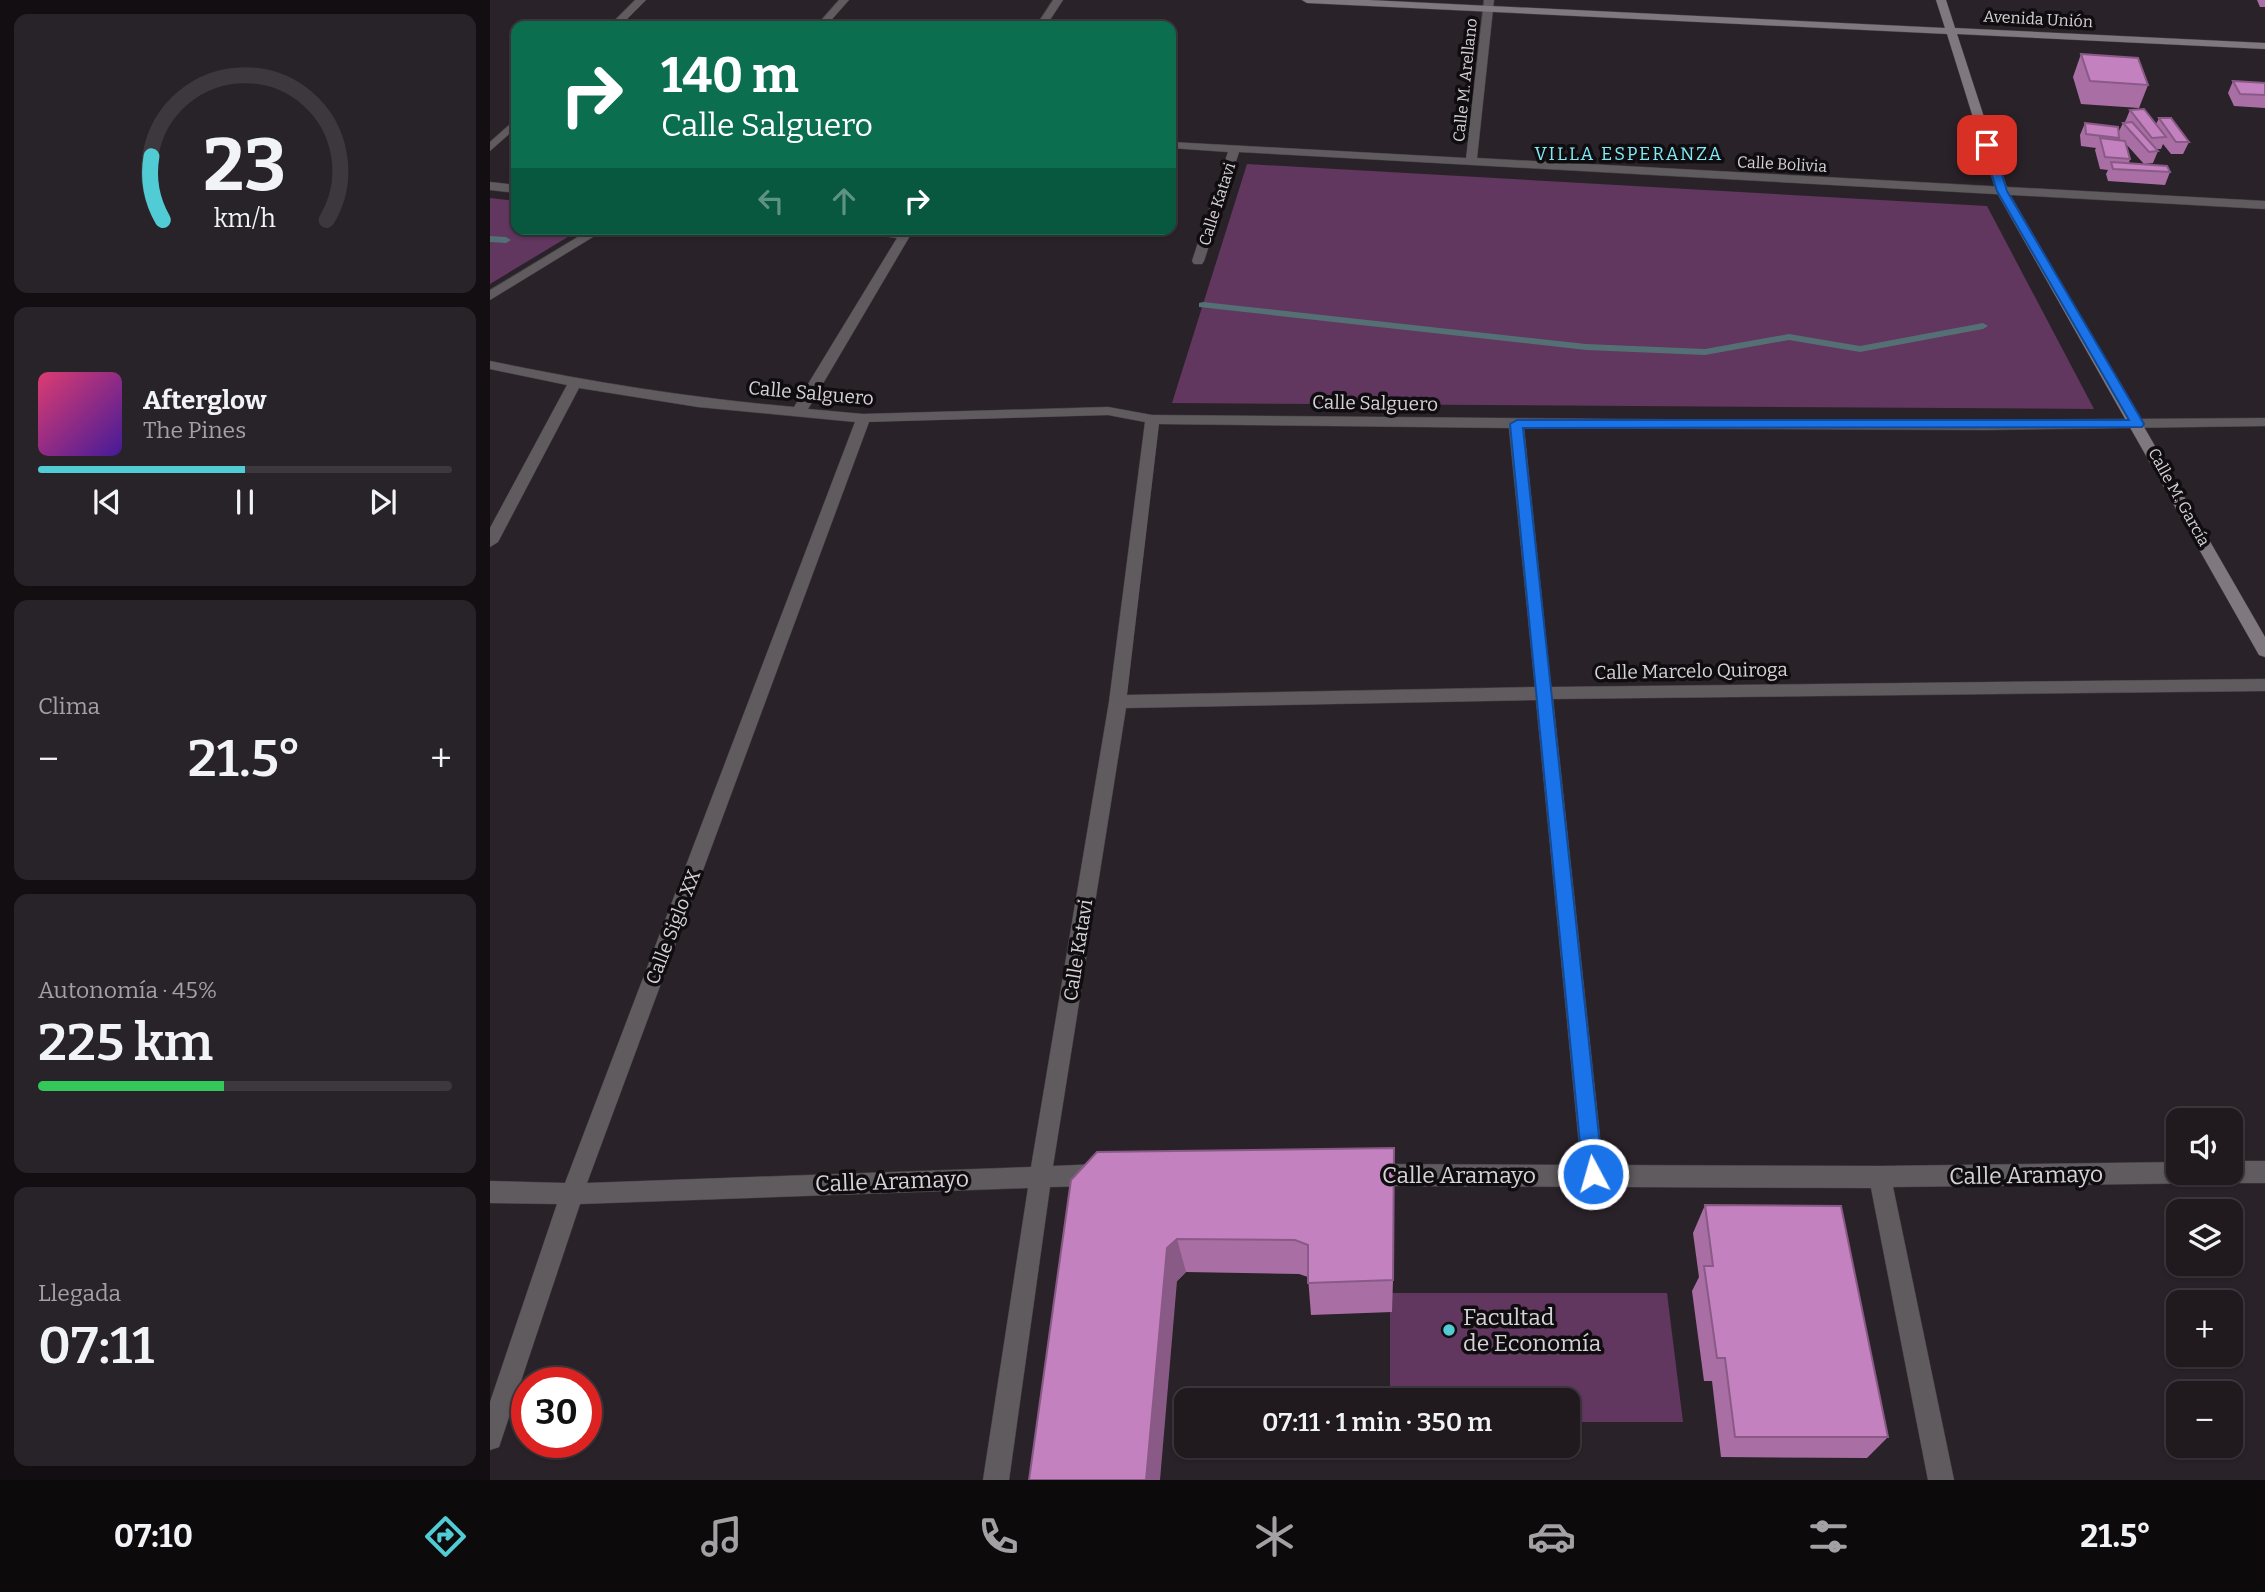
<!DOCTYPE html>
<html lang="es">
<meta charset="utf-8">
<style>
:root{--surface:#201a1f;--page:#282328;--text:#f1f3f6;--muted:#a2a1a4;--line:#3d383d;--accent:#51ccd5}
body{margin:0;font-family:Bitter,serif;background:var(--page);color:var(--text);height:100vh;display:flex;flex-direction:column;font-size:26px;white-space:nowrap}
*{box-sizing:border-box;margin:0}
p{font-size:23px;color:var(--muted)}
.icon{flex:none;width:38px;height:38px;fill:none;stroke:currentColor;stroke-width:2;stroke-linecap:round;stroke-linejoin:round}
.map{position:relative;flex:1;overflow:hidden}
.drawer{display:flex;flex-direction:column;gap:14px;padding:14px;background:#120e11;width:490px}
.drawer>*{flex:none}
.top-card{position:absolute;left:21px;top:21px;width:665px;height:214px;border-radius:14px;box-shadow:0 2px 5px #0004,0 0 0 2px var(--line);background:#0b6e4f;color:#fff;overflow:hidden}
.fabs{position:absolute;left:1676px;top:1108px;display:grid;gap:14px}
.fabs a{display:grid;place-items:center;width:77px;height:77px;border-radius:14px;background:var(--surface);box-shadow:0 2px 5px #0004,0 0 0 2px var(--line);font-size:35px}
.speed{position:absolute;left:21px;top:1367px;display:flex;gap:14px;font-size:35px;font-weight:700;text-align:center}
.speed>*{display:grid;place-content:center;width:91px;height:91px;border-radius:50%;background:var(--surface);box-shadow:0 2px 5px #0004,0 0 0 2px var(--line);line-height:1}
.speed .limit{border:10px solid #d22;background:#fff;color:#111}
.pin{position:absolute;display:grid;place-items:center;width:60px;height:60px;color:#fff;margin:-30px;border-radius:14px;box-shadow:0 4px 10px #0006}
.me{position:absolute;width:77px;margin:-38px;rotate:354deg;stroke-linejoin:round;filter:drop-shadow(0 0 5px #0008)}
.turn{display:flex;align-items:center;gap:24px;height:147px;padding:0 35px;font-size:32px}
.turn .icon{width:91px;height:91px;stroke-width:2.5}
.turn b{display:block;font-size:49px;line-height:60px}
.lanes{display:flex;align-items:center;height:66px;padding:0 35px;background:#0003;justify-content:center;gap:35px;direction:ltr}
.lanes .off{opacity:.35}
.big{font-size:52px;font-weight:600;line-height:1.1}
.drawer .tile{flex:1;display:flex;flex-direction:column;justify-content:center;gap:10px;min-width:0;padding:0 24px;border-radius:14px;background:var(--page)}
.drawer .dial{align-items:center;gap:0}
.dial svg{height:182px;overflow:visible;fill:none;stroke:var(--line);stroke-width:7;stroke-linecap:round;text-anchor:middle}
.dial text{fill:var(--text);stroke:none}
.song{display:flex;align-items:center;gap:21px}
.cover{width:84px;height:84px;border-radius:10px;background:linear-gradient(135deg,hsl(340 70% 55%),hsl(260 70% 35%))}
.played{height:7px;border-radius:4px;background:linear-gradient(90deg,var(--accent) 50%,var(--line) 50%)}
.keys{display:flex;justify-content:space-around;direction:ltr}
.heat{display:flex;justify-content:space-between;align-items:center;font-size:38px;direction:ltr}
.charge{height:10px;border-radius:5px;background:linear-gradient(90deg,#34c759 45%,var(--line) 0)}
.trip{position:absolute;left:684px;top:1388px;width:406px;height:70px;border-radius:14px;background:var(--surface);box-shadow:0 2px 5px #0004,0 0 0 2px var(--line);font-weight:600;line-height:70px;text-align:center}
.tabs{display:flex;height:112px;justify-content:space-around;align-items:center;background:#0d0a0c;color:var(--muted)}
.tabs .icon{width:49px;height:49px}
.tabs .current{color:var(--accent)}
.tabs b{font-size:32px;color:var(--text)}
main{display:flex;flex:1;min-height:0}
.map>svg:first-child{display:block}
</style>
<main>
<section class="drawer">
<div class="tile dial"><svg viewBox="0 0 100 80">
<path d="M14 69A42 42 0 1 1 86 69"/>
<path d="M14 69A42 42 0 0 1 9 41" stroke="#51ccd5"/>
<text x="50" y="56" font-size="32" font-weight="700">23</text>
<text x="50" y="72" font-size="11">km/h</text>
</svg></div>
<div class="tile">
<div class="song"><i class="cover"></i><div><b>Afterglow</b><p>The Pines</p></div></div>
<div class="played"></div>
<div class="keys"><svg class="icon" aria-label="previous" viewBox="0 0 24 24"><path d="M18 5L8 12l10 7zM5 5v14"/></svg><svg class="icon" aria-label="pause" viewBox="0 0 24 24"><path d="M8 5v14M16 5v14"/></svg><svg class="icon" aria-label="next" viewBox="0 0 24 24"><path d="M6 5l10 7-10 7zM19 5v14"/></svg></div>
</div>
<div class="tile"><p>Clima</p>
<div class="heat"><a>−</a><b class="big">21.5°</b><a>+</a></div>
</div>
<div class="tile"><p>Autonomía · 45%</p><b class="big">225 km</b><div class="charge"></div></div>
<div class="tile"><p>Llegada</p><b class="big">07:11</b></div>
</section>
<div class="map">
<svg width="1775" height="1480" viewBox="0 0 1775 1480">
<rect width="100%" height="100%" fill="#2a2229"/>
<!-- green -->
<path fill="#61365f" d="M757 164 1497 206 1604 409 682 403Z
M0 198 26 201V229H91L0 284Z
M900 1293H1177L1193 1422H1078V1400H900Z"/>
<g fill="none" stroke-linecap="round" stroke-linejoin="round">
<!-- stream -->
<path fill="#547074" fill-rule="evenodd" d="M0 236 16 237 21 240 16 243 0 242Z
M713 302 1096 344 1215 349 1299 334 1370 346 1493 323 1498 326 1493 329 1370 352 1299 340 1215 355 1096 350 709 307V303Z"/>
<!-- street casing -->
<g stroke="#463e45" stroke-width="1">
<path id="street" d="M145 0H156L130 26H119Z
M349 0H359L336 26H326Z
M563 0H573L556 26H546Z
M994 0H1004L987 158 1775 201V209L749 152 714 261 712 264H704L702 261 738 152 681 148V142L976 158Z
M26 119V128L0 151V142Z
M0 182 26 185V193L0 190Z
M101 229H116L0 300V290Z
M361 229H424L318 409 373 414 618 407 662 415 1358 421 1775 418V426L1497 430 1034 428 1061 687 1775 679V691L1063 699 1113 1165 1390 1166 1689 1162V1172H1741V1161H1775V1183H1741L1734 1180 1728 1183 1403 1187 1464 1480H1438L1381 1188 882 1186 874 1182 871 1175 874 1168 882 1164 1091 1165 1046 700 636 708 563 1166 609 1164 617 1168 620 1175 617 1182 609 1186 560 1187 519 1480H493L538 1188 90 1204 9 1447 0 1450V1402L67 1204 0 1203V1181L75 1183 365 422 208 407 89 388 8 542 0 547V528L77 385 0 369V361C101 382 201 398 304 407L407 238 367 233ZM618 415 655 422 619 702 541 1167 97 1183 379 422ZM669 424 1019 428 1045 687 637 695Z"/>
</g>
<!-- secondary casing -->
<g stroke="#463e45" stroke-width="1">
<path id="secondary" d="M812 0H879L1455 28 1446 0H1456L1465 28 1775 43V49L1467 34 1518 191 1775 637V657L1769 655 1506 191 1457 34 817 3Z"/>
</g>
<!-- street -->
<use href="#street" fill="#5f5b5e" fill-rule="evenodd"/>
<!-- secondary -->
<use href="#secondary" fill="#7f797f" fill-rule="evenodd"/>
</g>
<!-- wall -->
<path fill="#a96fa5" d="M1767 0H1775V7H1770Z
M1591 54 1658 85 1649 108 1591 104 1583 77Z
M1743 81 1775 83V108L1744 106 1738 93Z
M1640 110 1666 124 1669 118 1699 142 1693 154H1681L1673 144 1671 149H1666L1668 151 1663 163 1654 164 1636 144 1640 159 1639 163 1680 172 1675 185 1618 181 1616 174 1618 170 1610 169 1605 150 1606 148 1591 146 1590 135 1595 123 1628 133 1633 123H1636L1635 122Z
M607 1152 903 1280 902 1312 821 1315 818 1277 809 1274 696 1272 687 1281Z
M1215 1205 1398 1437 1377 1458 1231 1457 1222 1381H1214L1202 1291 1209 1277 1203 1233Z"/>
<!-- shaded-wall -->
<path fill="#895a86" d="M687 1239 696 1272 687 1281 670 1480H656L677 1248Z"/>
<!-- building -->
<path fill="#c481c0" stroke="#895a86" stroke-width="2" d="M1591 54 1648 58 1658 85 1600 81Z
M1743 81 1775 83V95L1750 94Z
M1654 109 1676 137 1662 138 1640 110Z
M1669 118H1681L1699 142H1686Z
M1642 122 1668 151 1659 152 1633 123Z
M1595 123 1628 127 1629 138 1596 134Z
M1610 138 1635 141 1640 159 1615 157Z
M1621 162 1677 166 1680 172 1623 169Z
M904 1148 903 1280 818 1283V1245L805 1240 687 1239 677 1248 656 1480H539L581 1180 607 1152Z
M1215 1205 1351 1206 1398 1437H1245L1235 1358H1227L1214 1266H1223Z"/>
<!-- route -->
<path fill="#1a73e8" stroke="#114b97" stroke-width="2" d="M1497 142 1503 145 1517 191 1654 424 1652 427 1033 428 1113 1174 1110 1181 1103 1184 1096 1181 1093 1174 1020 424 1027 420H1639L1507 191 1492 145Z"/>
<!-- markers -->
<circle fill="#51ccd5" stroke="#100d10" stroke-width="2.5" cx="959" cy="1330" r="7"/>
<g text-anchor="middle" dominant-baseline="central" stroke-width="7" stroke-linejoin="round" paint-order="stroke">
<!-- far-street labels -->
<g font-size="16" fill="#d7d2d7" stroke="#100d10">
<text transform="translate(1548 19) rotate(3)">Avenida Unión</text>
<text transform="translate(975 80) rotate(-84)">Calle M. Arellano</text>
<text transform="translate(1292 164) rotate(3)">Calle Bolivia</text>
<text transform="translate(727 204) rotate(-72)">Calle Katavi</text>
<text transform="translate(1689 497) rotate(61)">Calle M. García</text>
</g>
<!-- far-neighbourhood labels -->
<g font-size="18" letter-spacing="2" fill="#80ecf4" stroke="#100d10">
<text x="1139" y="154">VILLA ESPERANZA</text>
</g>
<!-- street labels -->
<g font-size="19" fill="#d7d2d7" stroke="#100d10">
<text transform="translate(321 393) rotate(5)">Calle Salguero</text>
<text transform="translate(885 403) rotate(1)">Calle Salguero</text>
<text transform="translate(1201 671) rotate(-1)">Calle Marcelo Quiroga</text>
<text transform="translate(183 927) rotate(-69)">Calle Siglo XX</text>
<text transform="translate(588 950) rotate(-81)">Calle Katavi</text>
</g>
<!-- near-street labels -->
<g font-size="23" fill="#d7d2d7" stroke="#100d10">
<text x="969" y="1175">Calle Aramayo</text>
<text transform="translate(1536 1175) rotate(-1)">Calle Aramayo</text>
<text transform="translate(402 1181) rotate(-2)">Calle Aramayo</text>
</g>
<!-- near-poi labels -->
<g font-size="23" fill="#d7d2d7" stroke="#100d10" text-anchor="start">
<text x="973" y="1317">Facultad<tspan x="973" dy="26">de Economía</tspan></text>
</g>
</g>
</svg>
<div class="fabs">
<a><svg class="icon" aria-label="sound" viewBox="0 0 24 24"><path d="M4 9h4l5-4v14l-5-4H4zM17 9q2 3 0 6"/></svg></a>
<a><svg class="icon" aria-label="layers" viewBox="0 0 24 24"><path d="M12 4l9 5-9 5-9-5zM3 14l9 5 9-5"/></svg></a>
<a>+</a>
<a>−</a>
</div>
<div class="speed"><div class="limit">30</div></div>
<div class="pin" style="left:1497px;top:145px;background:#d93025"><svg class="icon" aria-label="arrive" viewBox="0 0 24 24"><path d="M6 21V4h12l-3 4 3 4H6"/></svg></div>
<svg class="me" style="left:1103px;top:1174px" viewBox="-20 -20 40 40"><circle r="17" fill="#1a73e8" stroke="#fff" stroke-width="3"/><path d="M0-11L8 9 0 5-8 9z" fill="#fff"/></svg>
<div class="trip">07:11 · 1 min · 350 m</div>
<div class="top-card">
<div class="turn"><svg class="icon" aria-label="right" viewBox="0 0 24 24"><path d="M7 20v-9h11M14 6l5 5-5 5"/></svg><div><b>140 m</b>Calle Salguero</div></div>
<div class="lanes"><svg class="icon off" aria-label="left" viewBox="0 0 24 24"><path d="M17 20v-9H6M10 6l-5 5 5 5"/></svg><svg class="icon off" aria-label="ahead" viewBox="0 0 24 24"><path d="M12 20V5M6 11l6-6 6 6"/></svg><svg class="icon" aria-label="right" viewBox="0 0 24 24"><path d="M7 20v-9h11M14 6l5 5-5 5"/></svg></div>
</div>
</div>
</main>
<nav class="tabs">
<b>07:10</b>
<svg class="icon current" aria-label="directions" viewBox="0 0 24 24"><path d="M12 3l9 9-9 9-9-9zM9 14v-3h6M13 9l2 2-2 2"/></svg>
<svg class="icon" aria-label="music" viewBox="0 0 24 24"><path d="M9 18V5l10-2v13"/><circle cx="6" cy="18" r="3"/><circle cx="16" cy="16" r="3"/></svg>
<svg class="icon" aria-label="phone" viewBox="0 0 24 24"><path d="M5 4h4l2 5-3 2q2 4 5 5l2-3 5 2v4C11 20 4 13 5 4z"/></svg>
<svg class="icon" aria-label="climate" viewBox="0 0 24 24"><path d="M12 3v18M4 7l16 10M4 17L20 7"/></svg>
<svg class="icon" aria-label="car" viewBox="0 0 24 24"><path d="M5 17H2v-5l4-1 3-4h7l3 4 3 1v5h-3M9 17h6M6 11h13"/><circle cx="7" cy="17" r="2"/><circle cx="17" cy="17" r="2"/></svg>
<svg class="icon" aria-label="filters" viewBox="0 0 24 24"><path d="M4 7h16M4 17h16"/><circle cx="9" cy="7" r="2"/><circle cx="15" cy="17" r="2"/></svg>
<b>21.5°</b>
</nav>
